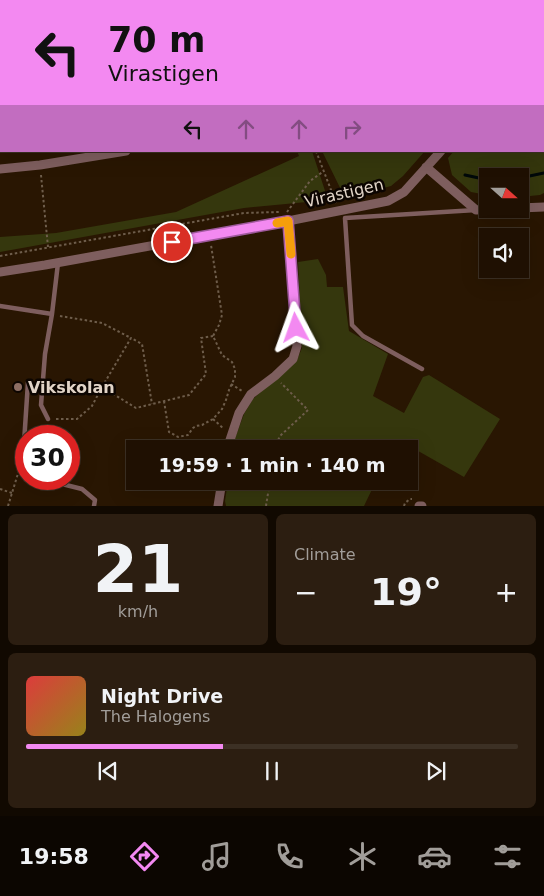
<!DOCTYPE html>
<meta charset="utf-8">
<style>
:root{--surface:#1f1002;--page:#2c1e11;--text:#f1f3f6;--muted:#a19d99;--line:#3c3024;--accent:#f389f1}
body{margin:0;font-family:"DejaVu Sans",sans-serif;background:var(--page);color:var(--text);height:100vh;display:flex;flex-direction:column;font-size:19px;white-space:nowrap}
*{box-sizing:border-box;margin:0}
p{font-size:16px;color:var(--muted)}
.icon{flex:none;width:28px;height:28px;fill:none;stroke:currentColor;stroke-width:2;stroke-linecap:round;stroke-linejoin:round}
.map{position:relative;height:506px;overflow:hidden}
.drawer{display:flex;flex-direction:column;gap:8px;padding:8px;background:#110901;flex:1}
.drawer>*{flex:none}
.banner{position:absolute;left:0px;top:0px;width:545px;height:152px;box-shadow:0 5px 20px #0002,0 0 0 1px var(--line);background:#f389f1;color:#111;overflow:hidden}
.needle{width:32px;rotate:111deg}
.tools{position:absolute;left:479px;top:168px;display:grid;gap:10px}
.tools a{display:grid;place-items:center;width:50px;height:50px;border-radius:0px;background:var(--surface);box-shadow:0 5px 20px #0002,0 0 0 1px var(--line);font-size:25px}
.speed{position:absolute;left:15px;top:425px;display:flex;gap:10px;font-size:25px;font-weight:700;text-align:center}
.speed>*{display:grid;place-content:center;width:65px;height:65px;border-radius:50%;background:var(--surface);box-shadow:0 5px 20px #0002,0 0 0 1px var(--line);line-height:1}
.speed .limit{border:8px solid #d22;background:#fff;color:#111}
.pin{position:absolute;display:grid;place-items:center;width:42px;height:42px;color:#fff;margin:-21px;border:2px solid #fff;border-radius:50%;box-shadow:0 1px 5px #0007}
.me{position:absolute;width:55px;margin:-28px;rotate:356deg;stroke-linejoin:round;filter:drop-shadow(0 0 4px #0008)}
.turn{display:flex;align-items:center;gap:18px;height:105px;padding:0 25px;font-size:22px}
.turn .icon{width:65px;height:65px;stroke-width:2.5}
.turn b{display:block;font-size:35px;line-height:42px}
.lanes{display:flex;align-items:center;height:48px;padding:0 25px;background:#0003;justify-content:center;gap:25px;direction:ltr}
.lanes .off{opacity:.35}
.big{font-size:38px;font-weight:700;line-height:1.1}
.drawer .widget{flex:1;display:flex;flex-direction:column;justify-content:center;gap:8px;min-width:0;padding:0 18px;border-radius:8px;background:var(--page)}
.drawer .dial{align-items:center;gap:0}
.dial b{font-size:65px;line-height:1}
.song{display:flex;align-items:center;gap:15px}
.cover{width:60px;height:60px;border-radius:8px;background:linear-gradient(135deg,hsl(0 70% 55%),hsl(50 70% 35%))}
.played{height:5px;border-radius:2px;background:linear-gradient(90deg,var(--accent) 40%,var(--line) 40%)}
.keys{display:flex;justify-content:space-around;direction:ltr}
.heat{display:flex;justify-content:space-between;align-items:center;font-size:28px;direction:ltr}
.drawer .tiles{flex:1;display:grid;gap:8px;grid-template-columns:1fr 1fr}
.widget:last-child{grid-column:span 2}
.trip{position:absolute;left:126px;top:440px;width:292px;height:50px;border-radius:0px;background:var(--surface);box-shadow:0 5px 20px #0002,0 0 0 1px var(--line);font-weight:700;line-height:50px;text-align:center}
.dock{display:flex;height:80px;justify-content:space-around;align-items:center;background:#0c0601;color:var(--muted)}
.dock .icon{width:35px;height:35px}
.dock .selected{color:var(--accent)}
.dock b{font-size:22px;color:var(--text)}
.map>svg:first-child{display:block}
</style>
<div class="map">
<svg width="544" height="506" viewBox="0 0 544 506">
<rect width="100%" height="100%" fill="#291602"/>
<!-- green -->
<path fill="#35370d" d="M544 97V193L540 195 520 197V176H488L487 195 471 192 452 175 448 158 454 151H544Z
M297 151H312L328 200 244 208 0 252V237L56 233 176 212 299 156Z
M322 151H425L403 176 391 186 345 198Z
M318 259 326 275 327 287H343L349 331 388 354 373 396 404 413 423 377 429 375 500 419 464 477 397 439 392 449H233L234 441 244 414 253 399 297 360 302 348 298 262Z
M228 481H376L364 506H226L225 501Z"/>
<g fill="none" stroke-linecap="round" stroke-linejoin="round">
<!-- stream -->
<path stroke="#01090a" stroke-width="3" d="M465 175 488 180
M520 178 544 173"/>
<!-- path -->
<path stroke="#6e5d4b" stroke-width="2" stroke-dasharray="2.5 2.5" stroke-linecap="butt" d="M194 0 197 1
M59 1 61 0
M316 151 336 203
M41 175 48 247
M287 212 310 181 324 171
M0 256 244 213 279 212
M60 316 102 323 131 338
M231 384 242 391
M102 387 131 338 142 344 152 404
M164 401 169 432 178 437 188 435 193 428 196 426 202 425 213 419 222 409 226 400 229 390 235 377V369L232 362 222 355 213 336 219 325 222 315 211 245
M56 419H77L92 406 102 387 136 408 189 395 206 374 201 338 213 336
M213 419 224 429
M274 449 280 436 308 410 281 383
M0 489 12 493
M8 506 20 467
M266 506 270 481
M404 506 405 503 410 499H412"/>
<!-- lane -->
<path stroke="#7e5e5e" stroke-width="4.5" d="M333 0 337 1
M282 1 283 0
M394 1 395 0
M345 218 352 325 363 336 422 369
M345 218 476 210
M0 306 52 314
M48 419 41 405 45 354 52 314 58 263
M26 462 23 458 28 382
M42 479 82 489 95 500 94 506"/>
<!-- street -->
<path stroke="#7e5e5e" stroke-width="9" d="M78 1 80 0
M0 33 1 32
M426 167 476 210 510 209
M0 169 40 165 126 151
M520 208 544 207
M0 272 45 265 288 221 388 201 404 192 441 151
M227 449 239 413 251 394 275 376 293 359 297 346 288 221
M218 506 222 481
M419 506H422"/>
<!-- secondary -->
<path stroke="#b78484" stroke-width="10" d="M493 0 494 1
M544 73V74"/>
</g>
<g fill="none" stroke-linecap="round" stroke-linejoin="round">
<!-- route casing -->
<g stroke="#9e599d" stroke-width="12">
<path id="route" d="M172 242 288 221 296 328"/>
</g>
<!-- route -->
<use href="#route" stroke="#f389f1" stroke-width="9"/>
<!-- slow -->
<path stroke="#f59e0b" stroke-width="9" d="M277 223 288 221 291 254"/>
</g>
<!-- markers -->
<circle fill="#8d6e63" stroke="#0c0501" stroke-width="2" cx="18" cy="387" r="5"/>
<g text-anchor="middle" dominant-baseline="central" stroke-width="5" stroke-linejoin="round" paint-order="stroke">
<!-- street labels -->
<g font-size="16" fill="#e1d4c7" stroke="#0c0501">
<text transform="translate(344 193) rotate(-13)">Virastigen</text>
</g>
<!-- poi labels -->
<g font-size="16" font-weight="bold" fill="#e1d4c7" stroke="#0c0501" text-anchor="start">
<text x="28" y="387">Vikskolan</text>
</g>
</g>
</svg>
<div class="tools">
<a><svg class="needle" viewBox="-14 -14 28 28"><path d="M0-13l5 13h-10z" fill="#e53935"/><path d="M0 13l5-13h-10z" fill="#a19d99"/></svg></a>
<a><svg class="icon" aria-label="sound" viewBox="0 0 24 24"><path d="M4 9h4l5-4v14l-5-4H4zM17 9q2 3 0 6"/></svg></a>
</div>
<div class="speed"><div class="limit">30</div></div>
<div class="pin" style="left:172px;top:242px;background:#d93025"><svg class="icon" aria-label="arrive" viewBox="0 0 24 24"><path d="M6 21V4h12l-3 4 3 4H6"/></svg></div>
<svg class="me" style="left:296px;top:328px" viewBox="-20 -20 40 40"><path d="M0-17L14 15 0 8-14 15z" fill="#f389f1" stroke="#fff" stroke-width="4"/></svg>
<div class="trip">19:59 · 1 min · 140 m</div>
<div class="banner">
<div class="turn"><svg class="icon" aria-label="left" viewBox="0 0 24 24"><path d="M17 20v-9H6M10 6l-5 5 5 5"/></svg><div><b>70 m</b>Virastigen</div></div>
<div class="lanes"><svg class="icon" aria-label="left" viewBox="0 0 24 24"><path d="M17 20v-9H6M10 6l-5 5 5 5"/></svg><svg class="icon off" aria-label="ahead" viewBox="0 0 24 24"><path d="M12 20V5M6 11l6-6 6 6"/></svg><svg class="icon off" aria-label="ahead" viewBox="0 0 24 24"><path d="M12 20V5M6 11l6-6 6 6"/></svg><svg class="icon off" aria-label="right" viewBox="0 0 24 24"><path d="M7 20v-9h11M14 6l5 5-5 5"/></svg></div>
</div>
</div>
<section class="drawer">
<div class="tiles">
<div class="widget dial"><b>21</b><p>km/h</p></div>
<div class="widget"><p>Climate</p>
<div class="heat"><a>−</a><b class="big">19°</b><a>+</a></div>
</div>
<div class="widget">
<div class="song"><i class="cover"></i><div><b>Night Drive</b><p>The Halogens</p></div></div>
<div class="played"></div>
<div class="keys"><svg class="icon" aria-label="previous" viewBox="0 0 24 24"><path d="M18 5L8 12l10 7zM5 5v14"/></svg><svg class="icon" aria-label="pause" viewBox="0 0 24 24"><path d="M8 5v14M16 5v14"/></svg><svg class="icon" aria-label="next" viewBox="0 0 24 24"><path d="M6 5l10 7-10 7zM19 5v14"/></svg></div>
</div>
</div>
</section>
<nav class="dock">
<b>19:58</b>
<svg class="icon selected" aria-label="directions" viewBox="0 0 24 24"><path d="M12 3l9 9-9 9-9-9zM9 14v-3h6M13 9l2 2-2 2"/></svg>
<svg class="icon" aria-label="music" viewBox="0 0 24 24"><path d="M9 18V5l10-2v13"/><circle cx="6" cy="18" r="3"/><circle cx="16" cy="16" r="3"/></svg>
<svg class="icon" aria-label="phone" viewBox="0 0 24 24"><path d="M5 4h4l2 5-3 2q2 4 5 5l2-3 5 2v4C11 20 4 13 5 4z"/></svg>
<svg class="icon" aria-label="climate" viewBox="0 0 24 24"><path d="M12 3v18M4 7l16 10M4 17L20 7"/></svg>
<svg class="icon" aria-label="car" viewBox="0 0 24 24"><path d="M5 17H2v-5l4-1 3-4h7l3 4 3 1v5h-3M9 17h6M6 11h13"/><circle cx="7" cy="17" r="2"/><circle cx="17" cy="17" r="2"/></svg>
<svg class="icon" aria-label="filters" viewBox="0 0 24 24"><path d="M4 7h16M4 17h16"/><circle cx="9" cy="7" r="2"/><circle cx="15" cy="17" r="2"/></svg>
</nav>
